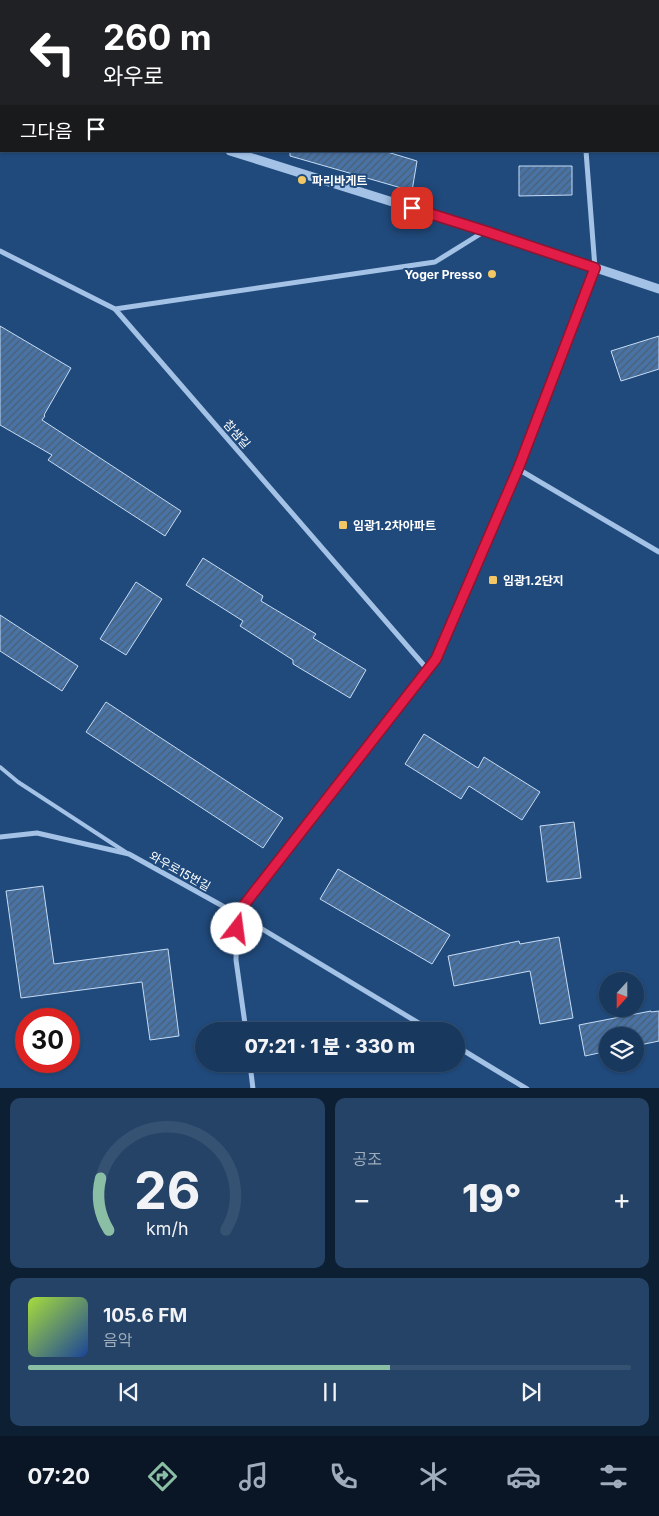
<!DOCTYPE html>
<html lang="ko">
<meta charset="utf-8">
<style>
:root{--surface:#18385d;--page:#254366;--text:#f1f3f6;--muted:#9facbc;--line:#365272;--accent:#8abfa5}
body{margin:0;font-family:Inter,"Noto Sans KR",sans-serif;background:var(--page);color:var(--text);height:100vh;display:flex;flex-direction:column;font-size:19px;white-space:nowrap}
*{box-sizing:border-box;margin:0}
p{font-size:16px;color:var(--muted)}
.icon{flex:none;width:28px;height:28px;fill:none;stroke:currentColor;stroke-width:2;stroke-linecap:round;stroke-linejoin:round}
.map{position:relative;height:1088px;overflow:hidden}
.details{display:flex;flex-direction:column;gap:10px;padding:10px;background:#0d1f33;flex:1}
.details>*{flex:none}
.guide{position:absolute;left:0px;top:0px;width:660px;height:152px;box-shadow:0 1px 4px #0004,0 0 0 1px var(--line);background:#202124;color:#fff;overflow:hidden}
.needle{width:32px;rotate:201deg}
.tools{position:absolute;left:599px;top:972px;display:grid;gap:10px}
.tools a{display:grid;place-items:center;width:45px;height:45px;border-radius:50%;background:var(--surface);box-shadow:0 1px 4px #0004,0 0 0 1px var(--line);font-size:25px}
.speed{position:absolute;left:15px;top:1008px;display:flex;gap:10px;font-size:25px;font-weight:700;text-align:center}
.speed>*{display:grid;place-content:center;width:65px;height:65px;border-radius:50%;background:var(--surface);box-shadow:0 1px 4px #0004,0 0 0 1px var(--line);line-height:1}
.speed .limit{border:8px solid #d22;background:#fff;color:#111}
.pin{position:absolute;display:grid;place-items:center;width:42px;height:42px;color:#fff;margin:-21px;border-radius:10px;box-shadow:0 2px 8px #0006}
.me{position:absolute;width:55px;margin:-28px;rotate:15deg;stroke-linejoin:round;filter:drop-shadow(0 0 4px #0008)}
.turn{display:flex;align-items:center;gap:18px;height:105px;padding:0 20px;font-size:22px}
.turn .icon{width:65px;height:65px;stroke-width:2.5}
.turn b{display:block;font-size:35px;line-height:42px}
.then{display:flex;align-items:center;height:48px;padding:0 20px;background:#0003;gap:10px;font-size:19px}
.big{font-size:38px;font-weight:800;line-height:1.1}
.details .card{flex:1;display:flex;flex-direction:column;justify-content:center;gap:8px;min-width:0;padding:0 18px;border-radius:10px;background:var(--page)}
.details .dial{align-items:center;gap:0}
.dial svg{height:130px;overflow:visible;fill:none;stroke:var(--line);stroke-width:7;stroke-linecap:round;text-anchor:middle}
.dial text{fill:var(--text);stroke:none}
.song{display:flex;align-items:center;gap:15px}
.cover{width:60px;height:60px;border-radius:8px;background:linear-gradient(135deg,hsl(80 70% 55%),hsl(220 70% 35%))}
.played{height:5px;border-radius:2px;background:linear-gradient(90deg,var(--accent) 60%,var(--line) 60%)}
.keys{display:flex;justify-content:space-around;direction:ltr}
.heat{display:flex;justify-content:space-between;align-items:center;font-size:28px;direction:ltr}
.details .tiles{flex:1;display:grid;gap:10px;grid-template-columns:1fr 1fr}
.card:last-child{grid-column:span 2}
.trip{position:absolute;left:195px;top:1022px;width:270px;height:50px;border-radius:25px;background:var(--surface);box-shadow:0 1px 4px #0004,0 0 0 1px var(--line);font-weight:800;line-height:50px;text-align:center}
.tab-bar{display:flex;height:80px;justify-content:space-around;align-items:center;background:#0a1625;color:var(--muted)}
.tab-bar .icon{width:35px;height:35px}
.tab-bar .on{color:var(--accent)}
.tab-bar b{font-size:22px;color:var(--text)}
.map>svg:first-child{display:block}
</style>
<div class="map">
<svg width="659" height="1089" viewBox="0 0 659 1089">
<defs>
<pattern id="building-hatch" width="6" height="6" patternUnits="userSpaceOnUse" patternTransform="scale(1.25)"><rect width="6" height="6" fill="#4973a5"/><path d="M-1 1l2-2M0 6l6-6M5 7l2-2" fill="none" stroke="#4b5e74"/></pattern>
</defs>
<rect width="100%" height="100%" fill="#204a7c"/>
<!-- building -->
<path fill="url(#building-hatch)" stroke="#c6dcf5" d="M290 151H384L417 161 412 191 290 156Z
M519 166H572V195L519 196Z
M0 326 71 368 44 415 45 416 42 420 181 511 165 536 48 460 52 455 0 425Z
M659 336V369L621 381 611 351Z
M203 558 263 596 261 601 316 634 313 638 366 670 350 698 293 664V660L240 626 243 621 186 585Z
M136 582 162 599 126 655 100 639Z
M0 615 78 666 62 691 0 651Z
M106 702 283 818 263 848 86 732Z
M424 734 478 768 484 757 540 792 522 820 469 786 461 799 405 764Z
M574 822 581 878 547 882 540 826Z
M338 869 450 935 432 964 320 899Z
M43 886 54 964 168 949 179 1036 150 1040 142 982 21 998 6 891Z
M559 937 573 1018 540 1024 530 971 454 986 448 956 519 941 520 944Z
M651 1011V1012L659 1011V1041L635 1046V1036H608V1051L585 1056 579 1025Z"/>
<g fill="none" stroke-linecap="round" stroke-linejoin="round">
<!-- service -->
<path stroke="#a3c2e6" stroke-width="4" d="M0 767 18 782 127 853"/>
<!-- minor -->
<path stroke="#a3c2e6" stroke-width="5" d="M574 0V1
M0 251 115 309 428 670
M115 309 435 262 485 231
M518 469 659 552
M0 837 37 833 129 854 237 914 432 1031
M246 1031 236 960 237 914 437 659 518 469 595 268 586 151
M456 1046 527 1089
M250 1064 253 1089"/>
<!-- tertiary -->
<path stroke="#a3c2e6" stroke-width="9" d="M0 92 1 93
M230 151 485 231 659 289"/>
</g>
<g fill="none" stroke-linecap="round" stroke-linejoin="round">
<!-- route casing -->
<g stroke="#92132f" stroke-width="12">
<path id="route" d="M237 929V914L436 659 518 469 595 268 485 231 412 208"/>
</g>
<!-- route -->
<use href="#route" stroke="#e11d48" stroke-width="9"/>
</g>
<!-- markers -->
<g fill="#f3c864" stroke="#204a7c" stroke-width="2">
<circle cx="302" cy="180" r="5"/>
<circle cx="492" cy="274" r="5"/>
<rect x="338" y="520" width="10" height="10" rx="2.5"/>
<rect x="488" y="575" width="10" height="10" rx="2.5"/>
</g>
<g text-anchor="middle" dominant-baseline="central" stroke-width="4" stroke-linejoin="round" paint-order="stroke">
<!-- poi labels -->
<g font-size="12" font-weight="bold" fill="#fff" stroke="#204a7c" text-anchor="start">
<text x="312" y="180">파리바게트</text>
<text x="482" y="274" text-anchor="end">Yoger Presso</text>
<text x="353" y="525">임광1.2차아파트</text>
<text x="503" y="580">임광1.2단지</text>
</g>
<!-- street labels -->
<g font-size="12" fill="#fff" stroke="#204a7c">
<text transform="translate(237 434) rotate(49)">참샘길</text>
<text transform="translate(180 871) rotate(29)">와우로15번길</text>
</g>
</g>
</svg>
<div class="tools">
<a><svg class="needle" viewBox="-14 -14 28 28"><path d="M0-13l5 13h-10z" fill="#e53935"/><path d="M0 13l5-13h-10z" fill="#9facbc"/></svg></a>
<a><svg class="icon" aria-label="layers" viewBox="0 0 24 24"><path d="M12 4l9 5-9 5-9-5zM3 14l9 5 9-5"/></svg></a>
</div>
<div class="speed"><div class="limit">30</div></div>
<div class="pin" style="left:412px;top:208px;background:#d93025"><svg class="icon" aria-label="arrive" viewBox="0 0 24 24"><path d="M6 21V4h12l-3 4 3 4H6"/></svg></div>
<svg class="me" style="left:237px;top:929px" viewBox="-20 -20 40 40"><circle r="19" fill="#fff"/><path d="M0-13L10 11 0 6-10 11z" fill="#e11d48"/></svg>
<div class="trip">07:21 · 1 분 · 330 m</div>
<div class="guide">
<div class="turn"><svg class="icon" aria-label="left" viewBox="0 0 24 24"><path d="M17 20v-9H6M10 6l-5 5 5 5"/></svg><div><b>260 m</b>와우로</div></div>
<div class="then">그다음<svg class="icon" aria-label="arrive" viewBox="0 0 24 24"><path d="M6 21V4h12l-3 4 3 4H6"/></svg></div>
</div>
</div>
<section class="details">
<div class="tiles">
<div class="card dial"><svg viewBox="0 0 100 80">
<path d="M14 69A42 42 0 1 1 86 69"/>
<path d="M14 69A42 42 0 0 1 9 37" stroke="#8abfa5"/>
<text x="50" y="56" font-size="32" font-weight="700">26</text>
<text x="50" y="72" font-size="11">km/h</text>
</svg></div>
<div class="card"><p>공조</p>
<div class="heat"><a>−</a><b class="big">19°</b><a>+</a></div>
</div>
<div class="card">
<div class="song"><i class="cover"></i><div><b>105.6 FM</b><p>음악</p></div></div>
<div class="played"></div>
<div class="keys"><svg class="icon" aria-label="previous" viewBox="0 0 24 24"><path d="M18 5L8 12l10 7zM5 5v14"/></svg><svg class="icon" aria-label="pause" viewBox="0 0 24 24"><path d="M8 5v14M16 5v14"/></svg><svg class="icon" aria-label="next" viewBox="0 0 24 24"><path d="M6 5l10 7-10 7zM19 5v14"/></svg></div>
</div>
</div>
</section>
<nav class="tab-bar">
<b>07:20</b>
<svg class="icon on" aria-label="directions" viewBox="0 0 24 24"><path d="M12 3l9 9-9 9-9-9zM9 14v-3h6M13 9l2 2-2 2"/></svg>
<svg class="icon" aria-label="music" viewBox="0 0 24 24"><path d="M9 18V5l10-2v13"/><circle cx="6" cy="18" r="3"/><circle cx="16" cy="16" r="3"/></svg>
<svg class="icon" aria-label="phone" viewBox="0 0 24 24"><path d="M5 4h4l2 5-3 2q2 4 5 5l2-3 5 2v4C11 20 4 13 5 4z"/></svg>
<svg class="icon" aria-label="climate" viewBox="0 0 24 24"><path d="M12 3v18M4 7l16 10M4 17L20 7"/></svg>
<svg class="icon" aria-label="car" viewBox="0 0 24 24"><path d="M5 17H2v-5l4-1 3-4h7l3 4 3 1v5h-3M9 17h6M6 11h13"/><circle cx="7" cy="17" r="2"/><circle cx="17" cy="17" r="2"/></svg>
<svg class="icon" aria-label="filters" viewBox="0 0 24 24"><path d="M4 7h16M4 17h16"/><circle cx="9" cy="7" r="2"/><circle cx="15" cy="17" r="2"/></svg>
</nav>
